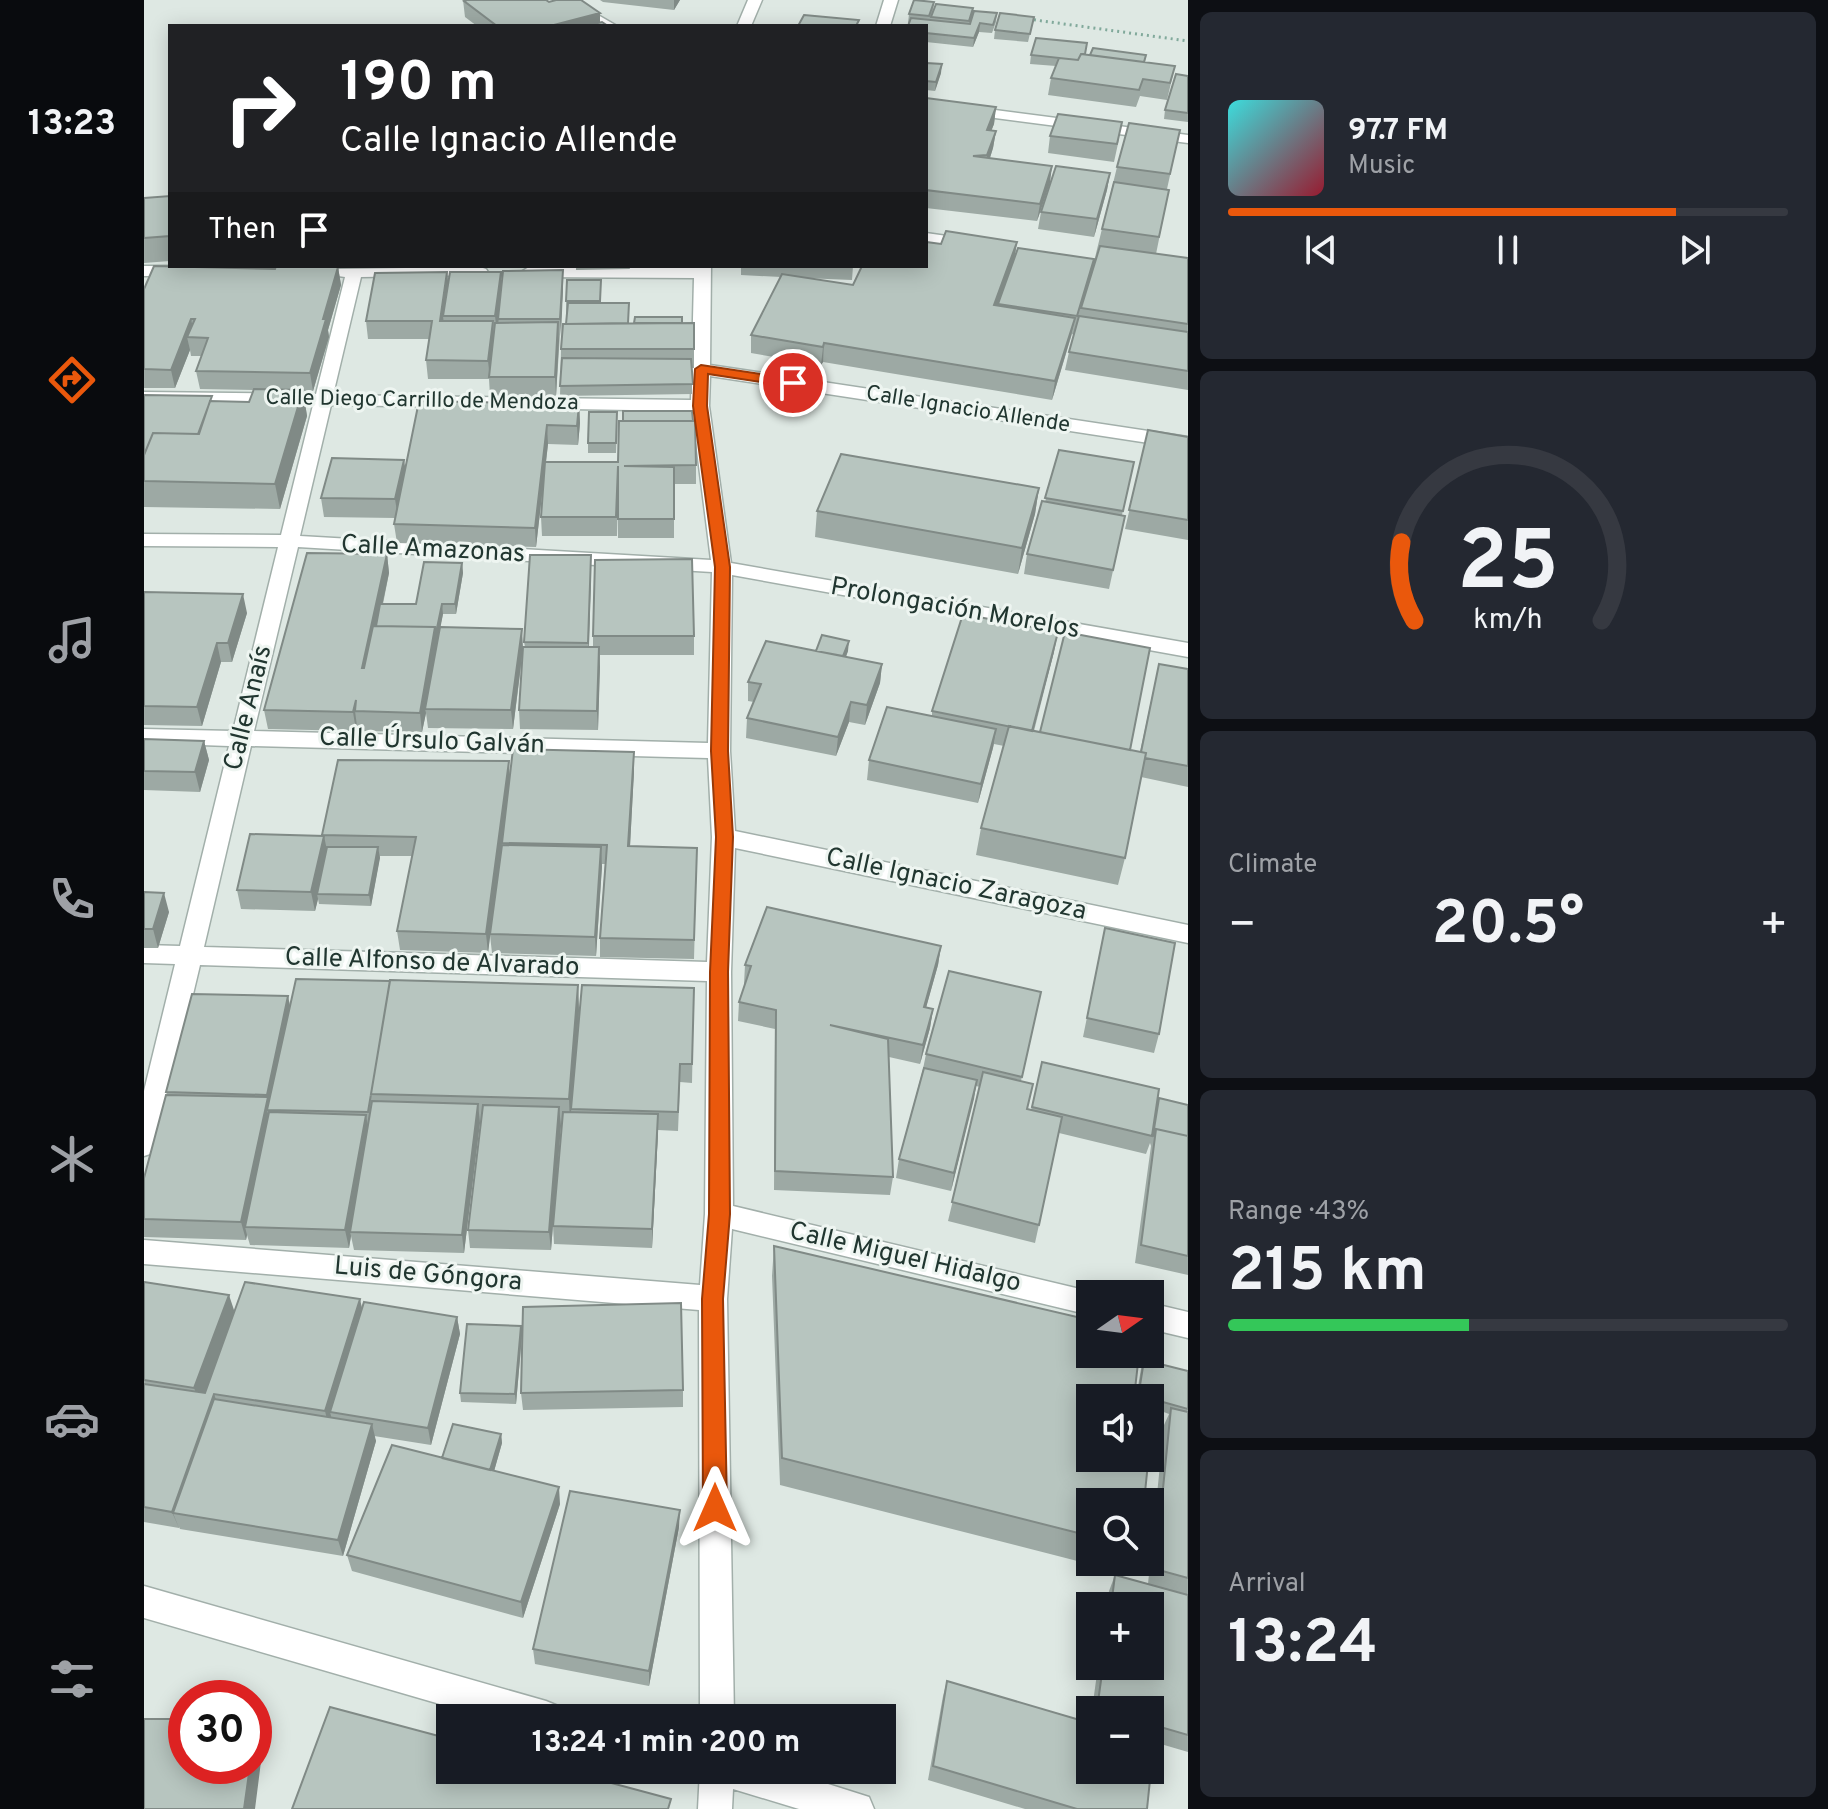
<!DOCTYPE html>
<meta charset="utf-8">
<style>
:root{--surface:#171b24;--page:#242831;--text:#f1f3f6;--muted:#9ea1a6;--line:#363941;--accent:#ea580c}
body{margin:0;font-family:Overpass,sans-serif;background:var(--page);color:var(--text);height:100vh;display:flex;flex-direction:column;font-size:30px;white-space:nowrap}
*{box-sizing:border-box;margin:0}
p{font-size:26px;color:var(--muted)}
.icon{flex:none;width:44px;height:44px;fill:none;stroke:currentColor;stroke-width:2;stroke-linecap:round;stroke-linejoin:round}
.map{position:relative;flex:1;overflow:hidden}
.drawer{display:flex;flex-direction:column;gap:12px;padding:12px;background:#0d0f14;width:640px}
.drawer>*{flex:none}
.hud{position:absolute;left:24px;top:24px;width:760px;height:244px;border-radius:0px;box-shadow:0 4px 20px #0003;background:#202124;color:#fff;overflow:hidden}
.needle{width:52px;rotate:76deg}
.controls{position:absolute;left:932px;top:1280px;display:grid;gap:16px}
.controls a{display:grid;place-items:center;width:88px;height:88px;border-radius:0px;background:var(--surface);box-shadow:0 4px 20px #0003;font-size:40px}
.speed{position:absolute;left:24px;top:1680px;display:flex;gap:16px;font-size:40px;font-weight:700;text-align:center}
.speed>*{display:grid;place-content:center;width:104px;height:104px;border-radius:50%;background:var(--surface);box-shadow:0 4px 20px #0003;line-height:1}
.speed .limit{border:12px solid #d22;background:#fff;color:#111}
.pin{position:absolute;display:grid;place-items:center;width:68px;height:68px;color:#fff;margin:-34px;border:4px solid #fff;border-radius:50%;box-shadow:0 2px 8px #0007}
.me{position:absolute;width:88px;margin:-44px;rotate:0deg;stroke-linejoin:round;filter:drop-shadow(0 0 6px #0008)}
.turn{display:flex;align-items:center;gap:28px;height:168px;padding:0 40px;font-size:36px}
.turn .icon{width:104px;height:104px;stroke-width:2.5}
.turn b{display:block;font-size:56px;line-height:68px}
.then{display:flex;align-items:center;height:76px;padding:0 40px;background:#0003;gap:16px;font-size:30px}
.big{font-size:60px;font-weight:700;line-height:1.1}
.drawer .card{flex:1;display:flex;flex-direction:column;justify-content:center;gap:12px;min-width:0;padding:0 28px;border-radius:12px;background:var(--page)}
.drawer .dial{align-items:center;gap:0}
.dial svg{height:208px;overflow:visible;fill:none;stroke:var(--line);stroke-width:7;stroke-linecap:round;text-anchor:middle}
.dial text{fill:var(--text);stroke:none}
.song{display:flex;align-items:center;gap:24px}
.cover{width:96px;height:96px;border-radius:12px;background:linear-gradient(135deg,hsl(180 70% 55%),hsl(350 70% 35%))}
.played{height:8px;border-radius:4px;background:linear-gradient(90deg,var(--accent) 80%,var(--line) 80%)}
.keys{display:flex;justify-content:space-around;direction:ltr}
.heat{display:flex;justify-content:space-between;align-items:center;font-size:44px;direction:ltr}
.charge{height:12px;border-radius:6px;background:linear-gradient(90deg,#34c759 43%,var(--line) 0)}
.trip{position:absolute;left:292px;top:1704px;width:460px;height:80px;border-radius:0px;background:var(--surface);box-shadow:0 4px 20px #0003;font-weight:700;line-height:80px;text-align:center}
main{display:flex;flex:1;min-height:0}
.dock{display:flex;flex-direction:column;width:144px;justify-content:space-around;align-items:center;background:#090b0e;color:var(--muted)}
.dock .icon{width:56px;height:56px}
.dock .on{color:var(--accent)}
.dock b{font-size:36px;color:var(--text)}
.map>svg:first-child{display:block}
</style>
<main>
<nav class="dock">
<b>13:23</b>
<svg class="icon on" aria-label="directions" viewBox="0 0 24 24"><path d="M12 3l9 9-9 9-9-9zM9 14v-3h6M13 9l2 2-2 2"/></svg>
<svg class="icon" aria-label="music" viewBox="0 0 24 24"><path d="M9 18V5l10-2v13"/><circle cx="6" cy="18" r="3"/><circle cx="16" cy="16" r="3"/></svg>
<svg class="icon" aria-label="phone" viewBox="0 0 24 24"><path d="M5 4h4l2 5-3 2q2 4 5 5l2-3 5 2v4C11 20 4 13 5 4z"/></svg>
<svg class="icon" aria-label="climate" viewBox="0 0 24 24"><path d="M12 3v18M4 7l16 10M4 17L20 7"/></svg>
<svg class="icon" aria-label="car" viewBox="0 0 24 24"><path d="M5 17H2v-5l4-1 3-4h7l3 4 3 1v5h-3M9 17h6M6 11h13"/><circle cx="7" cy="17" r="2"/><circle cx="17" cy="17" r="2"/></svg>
<svg class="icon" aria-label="filters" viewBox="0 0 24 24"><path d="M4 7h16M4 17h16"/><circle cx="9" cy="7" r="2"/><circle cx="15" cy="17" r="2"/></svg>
</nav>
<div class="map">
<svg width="1044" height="1809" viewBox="0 0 1044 1809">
<rect width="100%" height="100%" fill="#dee8e3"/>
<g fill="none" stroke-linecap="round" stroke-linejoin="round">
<!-- street casing -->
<g stroke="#a2afaa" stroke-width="3">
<path id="street" d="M411 0H428L473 26H456Z
M604 0H618L607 26H593Z
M740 0H754L746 26H732Z
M782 101 1044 135V143L782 109Z
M782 233 831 240 839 245 831 250 782 243Z
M0 266H40L48 271 40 276H0Z
M551 266H567L566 365 1044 437V449L566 376 565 406 587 563 1044 643V657L588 575 586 751 591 831 1044 925V943L591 848 587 972 589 1206 957 1294H946V1315L588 1229 583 1299 590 1718H556L555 1310 0 1264V1240L556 1285 561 1214 563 981 56 965 13 1145 9 1153 0 1156V1091L31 964 0 963V945L36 946 85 746 0 743V729L89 731 134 547 0 546V534L137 535 169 405 0 402V392L172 394 201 277 187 275 185 272 187 269 336 267 342 269 344 272 342 275 217 277 189 395 547 400 550 278 385 277 377 272 385 267ZM187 405 548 411 567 560 156 536ZM154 547 568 572 564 743 110 731ZM107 746 564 758 568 837 563 962 60 947Z
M1006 1303 1044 1312V1338L1006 1329Z
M0 1586 402 1701 414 1706 419 1718H344L0 1618Z
M556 1770H640L725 1797 730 1809H655L589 1789 588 1809H554Z"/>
</g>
<!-- path -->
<path stroke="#81a99b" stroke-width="3" stroke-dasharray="2 4" stroke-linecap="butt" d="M884 19 1044 41"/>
<!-- street -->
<use href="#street" fill="#fff" fill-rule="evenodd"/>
</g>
<!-- wall -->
<path fill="#9da9a4" d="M319 0H402L405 2 456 13V22L464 26H333L321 17Z
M456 0H536L530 10 459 2Z
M790 2 789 11 829 8 828 16 853 13 852 22 848 33 835 32 829 47 782 42V26L764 23 765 14Z
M890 17 884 42 850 39 851 30Z
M941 54 1002 55 1001 62 1031 66 1023 100 996 96 992 107 904 95 907 78 912 66 886 64 887 55Z
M782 63 797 73 791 91 782 90Z
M1044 76V122L1020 119 1021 110Z
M782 98 852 107 850 124 847 131H852L849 148 846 158 906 183 893 221 782 208Z
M1036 130 1023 189 1025 190 1012 254 1044 258V390L921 370 925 352 930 335 928 334 908 400 679 362 677 365 607 353V335L637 277 597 275V266H709L708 280 660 278 709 285 797 244 873 242 871 257 948 270 973 167Z
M906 136 975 139 970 162 904 153Z
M966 173 963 190 950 237 894 229 897 212Z
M26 196V261L0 263V198Z
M432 266H485L486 269 432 270Z
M489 266H530V268H489Z
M194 267 197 285 184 330 185 337 169 391H159L163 416 136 509 0 507V395L69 401 105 402 110 390 56 389 52 371 58 356H47L46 350 31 388H0V289L131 269Z
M419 270V288L412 396H346L345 379H284L282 360 285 339H224L222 321 303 272 304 283 357 284Z
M457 280V303L485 323H550V368H548V394L416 396 417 349 422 324V301Z
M435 404 436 423 434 445 404 444 402 462 552 465V484H530V538H474V493L473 536H398L397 517 400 477 392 547 253 543 250 524 251 518 180 517 177 498 261 469Z
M473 422 472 453H444V443Z
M1004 430 1044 437V540L981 529Z
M915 450 990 462 978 515 981 516 965 589 880 574 883 554 901 502Z
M895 488 891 514 874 574 671 537 673 511Z
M243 554 245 573 239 604H272L318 563 319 573 312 614H299L296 627 379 647H381L380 642 447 555V575L445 647H449V636H550V655H456L454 730 376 729 375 710 379 651 369 729 284 728 282 713 278 732 214 731 213 726 212 731 124 729 120 710Z
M0 592 103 613 88 662H77L58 726 0 725Z
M672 651H704L702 657 738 664 736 683 721 725 705 722 692 756 602 738 603 718 610 702 604 701V682Z
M910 652 890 731 996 752 1015 664 1044 669V787L997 777 981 858 974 885 832 855 837 828 860 746 850 744 834 803 723 780 725 760 788 716V711Z
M0 739 60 741 65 760 56 792 0 790Z
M490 752V771L486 846 553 848 550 959 456 957V938L461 864H458L452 956 348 953 346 935 344 953 256 950 253 931 268 856H236L227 906 175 904 174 899 171 911 97 909 93 890 178 836 366 776Z
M0 892 25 912 14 948H0Z
M961 928 1015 1034 1010 1053 939 1037Z
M797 946 794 965 782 1007 789 1009 786 1028 776 1064 745 1057 749 1177 746 1195 630 1190 631 1029 594 1021 595 1002 601 984H600L601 965Z
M434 985 435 1011 550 988 548 1083 536 1082 534 1131 514 1130 508 1248 410 1244 409 1226 418 1124H417L407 1250 326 1248 324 1230 337 1122H336L320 1253 210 1250 207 1236 205 1248 106 1245 103 1235 102 1240 0 1237V1178L23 1095 22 1092 146 1006Z
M897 992 877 1081 884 1109 887 1110 898 1062 1014 1101 1044 1105V1275L991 1263 1007 1146 1006 1143 1002 1154 915 1133 891 1243 804 1221 836 1087 832 1086 807 1191 752 1178 755 1159 779 1069 782 1054Z
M630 1246 946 1502V1562H989L984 1574 636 1485 628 1276Z
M0 1282 90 1311 218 1309 313 1317 316 1334 287 1445 230 1436 232 1441 199 1556 36 1529 35 1527V1528L0 1522Z
M378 1334 539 1390V1407L379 1410 377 1393 378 1337 372 1404 317 1402 316 1393Z
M1000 1360 1044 1371V1752L1010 1742 1003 1809H881L784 1780 799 1696 803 1681 1006 1770V1710H948L954 1666H1006V1606H963L965 1591 971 1575 1004 1584 1020 1425 1025 1414 1017 1411 1012 1427 1006 1425V1398H992L997 1369Z
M357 1434 358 1443 350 1471 416 1504 379 1618 208 1571 203 1555 298 1458Z
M535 1527 505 1686 391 1664 389 1649Z"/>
<!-- shaded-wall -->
<path fill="#808a86" d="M530 0H536L530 10Z
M456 13V26H406Z
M836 23 835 32 829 47 830 38Z
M798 64 797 73 791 91 792 82Z
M852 107 850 124 841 147 843 130Z
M852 131 849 148 841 173 843 155Z
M908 166 906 183 893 221 896 204Z
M966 173 963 190 950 237 953 219Z
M873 242 870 260 853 308 850 305Z
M194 267 197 285 184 330 185 337 169 391 166 373 179 319Z
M419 270V288L417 337 416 319Z
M303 272 305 290 299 316 300 325 296 321Z
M357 272 358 290 353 334 351 316Z
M931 318 927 336 908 400 911 381Z
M47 319 51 337H43L46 350 31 388 27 370Z
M349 321 350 339 346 379 344 361Z
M414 322 415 341 412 396 411 377Z
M680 343 679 362 677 365 679 347Z
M159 390 163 416 136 509 131 484Z
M435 404 436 423 434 445 433 426Z
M403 425 404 444 392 547 391 528Z
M260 460 263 478 254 518 251 499Z
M895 488 891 514 874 574 878 548Z
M243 554 245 573 221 687 218 668Z
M447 555V575L444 662V643Z
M318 563 319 573 312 614 311 604Z
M99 594 103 613 88 662 84 643Z
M298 604 299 614 281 709 282 713 278 732 276 713 291 627Z
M378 629 379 648 369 729 367 710Z
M914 632 910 652 884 751 888 731Z
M705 641 704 651 695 674 696 664Z
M73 643 77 662 58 726 53 707Z
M455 647 456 667 454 730 453 711Z
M738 664 736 683 721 725 723 705Z
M212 700 211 711 213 726 212 731 209 712Z
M707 702 705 722 692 756 694 737Z
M852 729 849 748 834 803 837 784Z
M60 741 65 760 56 792 51 772Z
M490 752V771L485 865 484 846Z
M365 761 366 780 344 953 342 934Z
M180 836 184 855 173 894 174 899 171 911 167 892Z
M234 847 236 858 227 906 225 895Z
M457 847 458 867 452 956 451 937Z
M20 893 25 912 14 948 9 929Z
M797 946 794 965 777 1026 780 1007Z
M434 985 435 1011 426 1125 425 1099Z
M144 996 148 1015 123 1110 127 1124 101 1227 103 1235 102 1240 97 1222 124 1099 123 1095Z
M789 1009 786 1028 776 1064 779 1045Z
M833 1080 830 1099 807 1191 810 1173Z
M334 1104 336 1123 320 1253 318 1235Z
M415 1107 417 1126 407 1250 405 1232Z
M514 1114V1133L508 1248V1229Z
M222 1115 225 1133 206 1232 207 1236 205 1248 201 1230Z
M85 1295 91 1313 57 1405 50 1388Z
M216 1299 220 1317 186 1412 188 1420 185 1428 181 1411Z
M313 1317 316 1334 287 1445 284 1428Z
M377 1326 378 1335 372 1404 371 1394Z
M70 1394 76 1411 29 1513 35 1528 28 1512Z
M228 1424 232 1441 199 1556 194 1540Z
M357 1434 358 1443 347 1482 345 1473Z
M415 1487 416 1504 379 1618 377 1602Z
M536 1510 535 1527 505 1686V1671Z
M112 1718 120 1738 111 1809H100L106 1766H110V1731Z"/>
<!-- building -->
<path fill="#b7c5bf" stroke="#808a86" stroke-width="2" d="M323 0H402L405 2 412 0H437L456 13 406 26H353L320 1Z
M770 0 790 2 785 16 765 14Z
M792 4 829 8 825 21 787 17Z
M830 11 853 13 849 25 836 23 830 38 782 33V26H764L767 18 826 24Z
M856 13 890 17 886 34 851 30Z
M660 15 715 20 712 26H654Z
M458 22 464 26H441Z
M892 38 943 43 941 54H937L934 60 887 55Z
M949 48 1002 55 1000 62 946 55Z
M937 54 1031 66 1026 83 999 79 995 90 907 78 915 58 934 60Z
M782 63 798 64 792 82 782 81Z
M1032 74 1044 76V113L1021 110Z
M782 98 852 107 843 130 852 131 843 155 829 156 908 166 896 204 782 190Z
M914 114 978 122 973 144 906 136Z
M985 123 1036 130 1026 174 973 167Z
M912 166 966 173 953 219 897 212Z
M970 182 1025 190 1015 237 958 229Z
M26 196V236L0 238V198Z
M802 231 873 242 850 305 931 318 911 381 680 343 679 347 607 335 638 274 709 285 718 266H782V242L797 244Z
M956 246 1044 258V324L937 308Z
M874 248 950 259 933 316 854 304Z
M10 266 131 269 132 266 194 267 179 319H182L166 373 52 371 64 338 43 337 51 319H47L27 370 0 369V289Z
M419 270 416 319H354L359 271Z
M303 272 296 321H349L344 361 282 360 288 321H222L231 273Z
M306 272H357L351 316H299Z
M423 280H457L456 301H422Z
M424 303H485L484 323 422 324Z
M935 316 1044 332V371L925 352Z
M491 317H538V323H490Z
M414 322 411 377H345L351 323Z
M550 323V349H417L419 324Z
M418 358 547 359 549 384 416 386Z
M110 389 159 390 131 484 0 481V455L9 433 55 434 66 401 105 402Z
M0 395 68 396 54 434 9 433 0 455Z
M275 401 435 404 433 426 403 425 391 528 250 524Z
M479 411H548L549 421H479Z
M445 412H473L472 443H444Z
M475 421H551L552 465 480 466 530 467V519H474V466L472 517H397L401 462H474Z
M1004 430 1044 437V520L985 510Z
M915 450 990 462 979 511 901 498Z
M697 454 895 488 878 548 673 511Z
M188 458 260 460 251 499 177 498Z
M898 501 981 516 969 570 883 554Z
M163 553 243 554 218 668H220L229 626 291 627 276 713 211 711 212 700 209 712 120 710Z
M386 555H447L444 643 380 642Z
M548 559 550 636H449L451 560Z
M280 562 318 563 311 604H298L292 633 291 627 232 626 236 604H272Z
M0 592 99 594 84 643H73L53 707 0 706Z
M819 614 914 632 888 731 788 711Z
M296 627 378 629 367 710 281 709Z
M921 632 1006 648 986 750 896 732Z
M678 635 705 641 699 656 672 651Z
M622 641 738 664 723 705 707 702 694 737 603 718 617 684 604 682Z
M379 647H455L453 711 375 710Z
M1015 664 1044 669V766L1001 758 1002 753 997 752Z
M743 707 852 729 837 784 725 760Z
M865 726 1002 753 981 858 837 828Z
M0 739 60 741 51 772 0 771Z
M369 749 490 752 484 846 553 848 550 940 456 938 463 845 358 843Z
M194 760 365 761 342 934 253 931 272 837 178 835Z
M106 834 180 836 167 892 93 890Z
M358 845 457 847 451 937 346 934Z
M183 847H234L225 895 173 894Z
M0 892 20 893 9 929H0Z
M623 907 797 946 780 1007 789 1009 779 1045 686 1025 744 1039 749 1177 631 1171 632 1010 595 1002 607 966 601 965Z
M961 928 1031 943 1015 1034 943 1018Z
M805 971 897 992 878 1077 782 1054Z
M152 979 246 981 224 1112 123 1110Z
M246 980 434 985 425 1099 227 1094Z
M438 985 550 988 548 1064H536L534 1112 427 1109Z
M48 994 144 996 123 1095 22 1092Z
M898 1062 1015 1089 1008 1136 888 1107Z
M780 1068 833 1080 810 1173 755 1159Z
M839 1072 889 1084 883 1109 918 1117 895 1225 808 1202Z
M22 1095 124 1097 97 1222 0 1219V1178Z
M1015 1098 1044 1105V1136L1012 1129 1010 1136 1009 1135Z
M228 1101 334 1104 318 1235 206 1232Z
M339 1105 415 1107 405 1232 324 1230Z
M125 1112 222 1115 201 1230 101 1227Z
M419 1112 514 1114 508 1229 409 1226Z
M1012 1129 1044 1136V1256L997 1245Z
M630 1246 946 1320V1354H995L990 1398H946V1458H984L1004 1463 1000 1502H946V1536L638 1458Z
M0 1282 85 1295 50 1388 0 1380Z
M101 1282 216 1299 181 1411 70 1394 28 1512 0 1507V1384L61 1393Z
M220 1302 313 1317 284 1428 186 1412Z
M537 1303 539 1390 377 1393 379 1307Z
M323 1324 377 1326 371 1394 316 1393Z
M1000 1360 1044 1371V1409L1019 1402 1016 1418 1006 1415V1398H994Z
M70 1399 228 1424 194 1540 29 1513Z
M1027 1408 1044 1412V1578L1011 1569Z
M309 1424 357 1434 346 1470 298 1458Z
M248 1445 415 1487 377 1602 203 1555Z
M426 1491 536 1510 505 1671 389 1649Z
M971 1575 1044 1595V1735L1006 1724V1710L953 1709 959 1666H1006V1606H967Z
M803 1681 946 1723V1770H1006V1740L1010 1741 1003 1809H933L789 1766Z
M186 1707 306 1739V1770H419L527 1799 524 1809H148Z
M0 1719H42V1766H106L100 1809H0Z"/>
<!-- route -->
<path fill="#ea580c" stroke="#983908" stroke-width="2" d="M557 365 649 379 655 383 649 387 564 374 563 406 586 567 584 751 589 837 584 972 586 1214 579 1299 583 1508 579 1516 571 1519 562 1516 559 1508 558 1299 565 1214 566 972 572 837 567 751 571 567 549 406 551 369Z"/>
<g text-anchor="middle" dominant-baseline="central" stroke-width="6" stroke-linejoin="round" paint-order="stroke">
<!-- far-street labels -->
<g font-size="22" fill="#213630" stroke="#eef5f1">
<text transform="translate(278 401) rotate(1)">Calle Diego Carrillo de Mendoza</text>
<text transform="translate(824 410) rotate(9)">Calle Ignacio Allende</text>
</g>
<!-- street labels -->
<g font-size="26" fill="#213630" stroke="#eef5f1">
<text transform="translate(289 550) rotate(3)">Calle Amazonas</text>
<text transform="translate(811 609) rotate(10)">Prolongación Morelos</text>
<text transform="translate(105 708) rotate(-76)">Calle Anaís</text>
<text transform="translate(288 742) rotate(2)">Calle Úrsulo Galván</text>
<text transform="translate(812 885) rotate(12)">Calle Ignacio Zaragoza</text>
<text transform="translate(288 963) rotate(2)">Calle Alfonso de Alvarado</text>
<text transform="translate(761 1258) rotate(13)">Calle Miguel Hidalgo</text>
<text transform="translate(284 1275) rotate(5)">Luis de Góngora</text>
</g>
</g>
</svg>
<div class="controls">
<a><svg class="needle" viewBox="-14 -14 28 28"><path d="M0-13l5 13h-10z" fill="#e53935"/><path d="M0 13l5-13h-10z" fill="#9ea1a6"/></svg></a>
<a><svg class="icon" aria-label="sound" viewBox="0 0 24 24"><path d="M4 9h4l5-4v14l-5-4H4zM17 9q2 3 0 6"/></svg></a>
<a><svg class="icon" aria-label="search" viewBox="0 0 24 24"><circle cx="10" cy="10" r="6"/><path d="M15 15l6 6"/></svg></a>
<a>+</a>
<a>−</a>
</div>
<div class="speed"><div class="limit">30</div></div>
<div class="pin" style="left:649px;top:383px;background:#d93025"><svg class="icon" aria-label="arrive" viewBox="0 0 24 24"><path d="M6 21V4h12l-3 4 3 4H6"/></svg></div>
<svg class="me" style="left:571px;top:1508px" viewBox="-20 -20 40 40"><path d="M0-17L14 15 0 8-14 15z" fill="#ea580c" stroke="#fff" stroke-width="4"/></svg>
<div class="trip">13:24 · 1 min · 200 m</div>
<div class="hud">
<div class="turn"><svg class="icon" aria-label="right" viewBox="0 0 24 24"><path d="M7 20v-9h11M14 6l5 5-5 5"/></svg><div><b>190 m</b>Calle Ignacio Allende</div></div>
<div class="then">Then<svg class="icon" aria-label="arrive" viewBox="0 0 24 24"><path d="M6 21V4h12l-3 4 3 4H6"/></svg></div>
</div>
</div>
<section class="drawer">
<div class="card">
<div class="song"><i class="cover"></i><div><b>97.7 FM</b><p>Music</p></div></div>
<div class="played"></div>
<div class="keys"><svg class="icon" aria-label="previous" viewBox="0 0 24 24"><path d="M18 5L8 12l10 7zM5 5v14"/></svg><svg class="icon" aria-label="pause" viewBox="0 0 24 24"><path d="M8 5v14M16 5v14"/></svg><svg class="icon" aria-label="next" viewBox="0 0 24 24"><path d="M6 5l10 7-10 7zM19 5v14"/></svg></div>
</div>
<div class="card dial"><svg viewBox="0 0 100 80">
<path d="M14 69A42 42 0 1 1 86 69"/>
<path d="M14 69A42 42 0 0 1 9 39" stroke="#ea580c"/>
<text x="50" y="56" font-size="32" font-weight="700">25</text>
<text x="50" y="72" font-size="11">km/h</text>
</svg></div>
<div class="card"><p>Climate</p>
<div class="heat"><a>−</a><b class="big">20.5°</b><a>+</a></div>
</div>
<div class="card"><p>Range · 43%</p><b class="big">215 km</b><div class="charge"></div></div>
<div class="card"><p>Arrival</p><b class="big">13:24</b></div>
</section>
</main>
